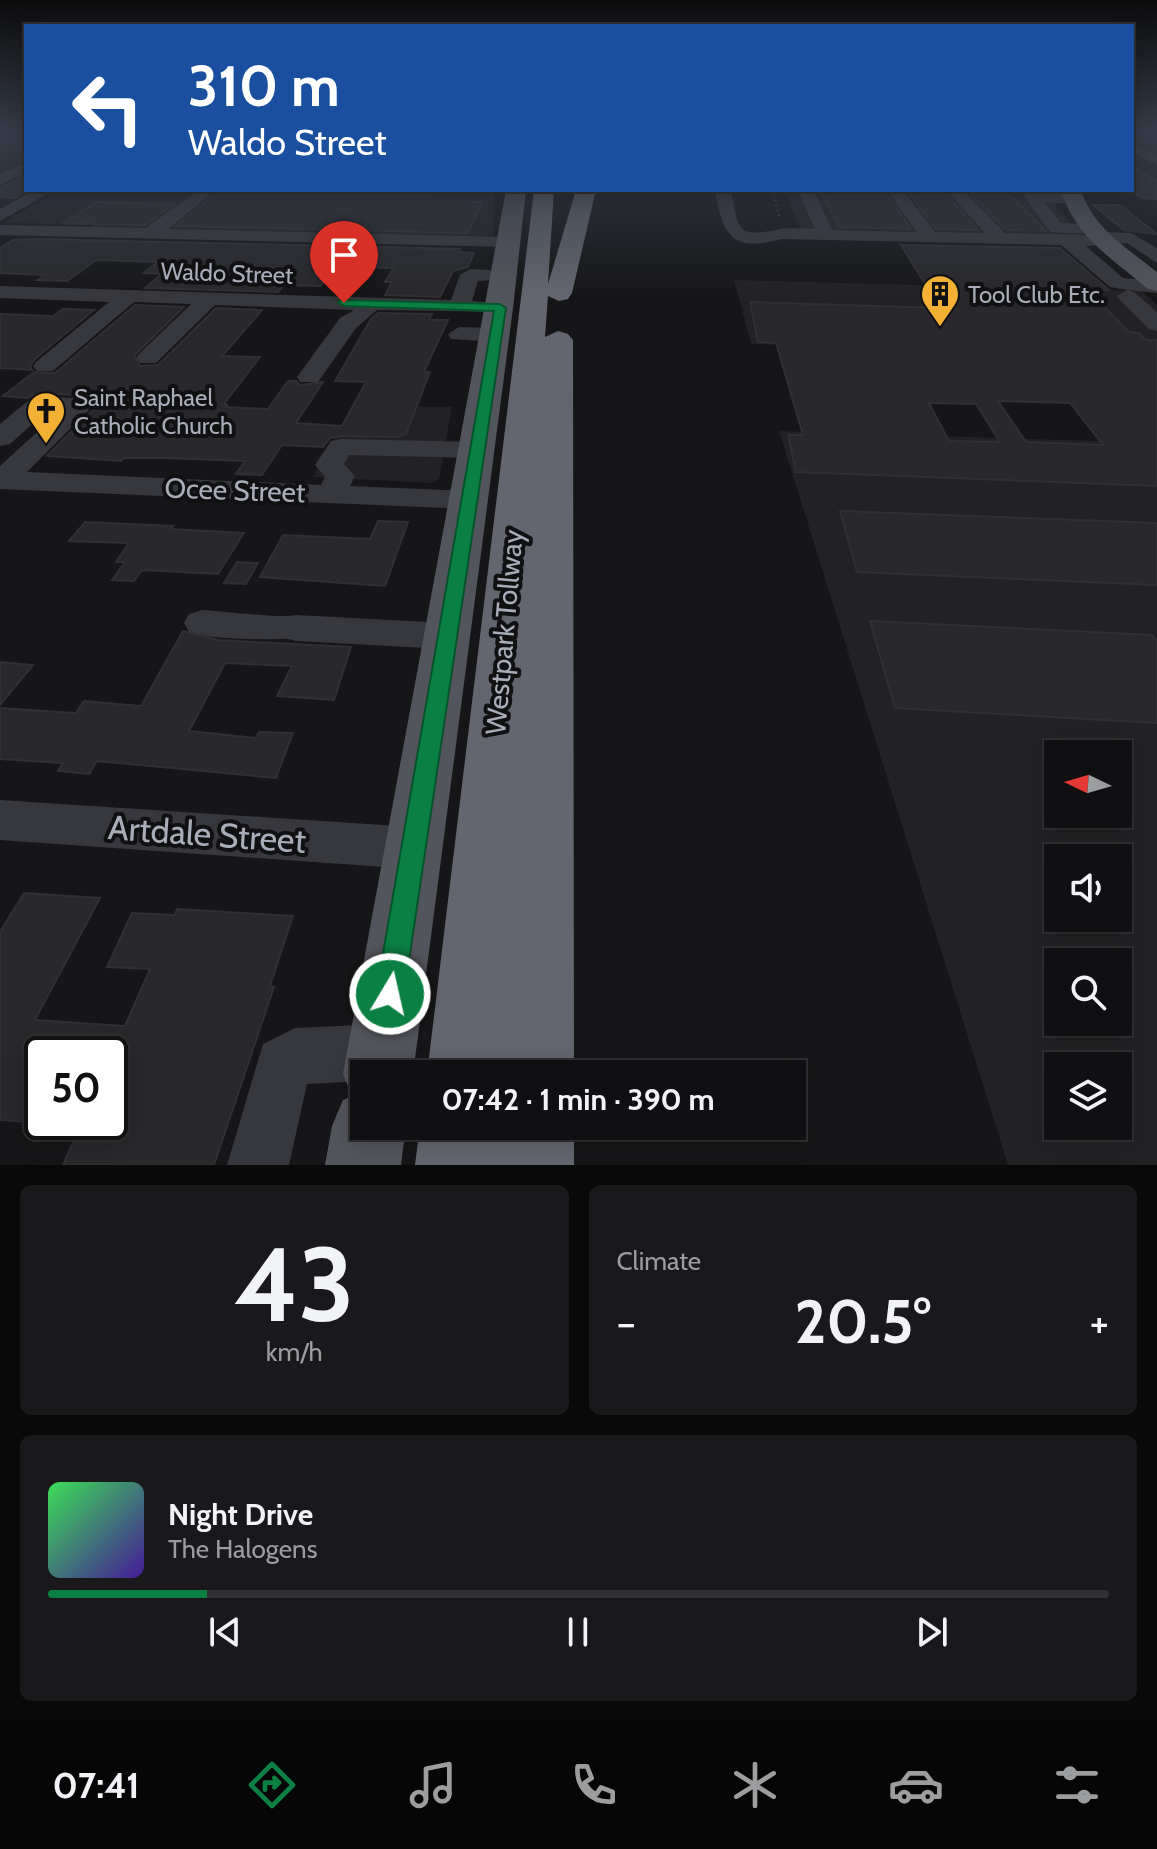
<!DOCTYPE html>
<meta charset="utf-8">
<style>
:root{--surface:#101012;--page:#19191b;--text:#f1f3f6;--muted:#9c9d9f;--line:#303032;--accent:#0b8043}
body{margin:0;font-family:Cabin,sans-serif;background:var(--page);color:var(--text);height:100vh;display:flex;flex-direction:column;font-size:30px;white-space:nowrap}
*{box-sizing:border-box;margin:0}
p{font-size:26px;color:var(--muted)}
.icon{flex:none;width:44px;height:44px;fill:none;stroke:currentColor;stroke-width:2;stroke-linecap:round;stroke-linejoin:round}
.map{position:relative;height:1165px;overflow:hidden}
.details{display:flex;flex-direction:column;gap:20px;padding:20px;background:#09090a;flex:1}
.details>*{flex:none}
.banner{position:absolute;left:24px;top:24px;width:1110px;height:168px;border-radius:0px;box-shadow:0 4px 20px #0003,0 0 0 2px var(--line);background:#1a4fa0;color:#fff;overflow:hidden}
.needle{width:52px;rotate:275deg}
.tools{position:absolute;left:1044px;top:740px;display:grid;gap:16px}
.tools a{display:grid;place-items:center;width:88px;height:88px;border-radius:0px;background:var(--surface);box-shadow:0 4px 20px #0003,0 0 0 2px var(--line);font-size:40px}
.speed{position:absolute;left:24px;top:1036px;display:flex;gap:16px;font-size:40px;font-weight:700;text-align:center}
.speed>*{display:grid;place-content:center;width:104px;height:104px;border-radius:50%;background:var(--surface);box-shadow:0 4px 20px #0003,0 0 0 2px var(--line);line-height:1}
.speed .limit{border:4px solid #111;border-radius:12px;background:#fff;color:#111}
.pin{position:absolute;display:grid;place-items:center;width:68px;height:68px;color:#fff;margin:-82px -34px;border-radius:50% 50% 50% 0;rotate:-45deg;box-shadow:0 0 8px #0007}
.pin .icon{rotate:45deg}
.me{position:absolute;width:88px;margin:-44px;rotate:9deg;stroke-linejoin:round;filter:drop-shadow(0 0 6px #0008)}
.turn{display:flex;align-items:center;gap:28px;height:168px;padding:0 32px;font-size:36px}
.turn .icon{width:104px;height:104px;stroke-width:2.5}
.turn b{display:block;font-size:56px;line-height:68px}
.big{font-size:60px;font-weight:800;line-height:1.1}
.details .card{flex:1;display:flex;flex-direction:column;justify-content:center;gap:12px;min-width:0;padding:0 28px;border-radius:12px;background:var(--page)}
.details .dial{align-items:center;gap:0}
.dial b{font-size:104px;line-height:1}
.song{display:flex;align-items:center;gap:24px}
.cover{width:96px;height:96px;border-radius:12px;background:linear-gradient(135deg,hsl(130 70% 55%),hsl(260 70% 35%))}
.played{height:8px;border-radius:4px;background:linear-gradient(90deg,var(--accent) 15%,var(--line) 15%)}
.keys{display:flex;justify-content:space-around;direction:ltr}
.heat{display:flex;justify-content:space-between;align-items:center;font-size:44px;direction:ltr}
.details .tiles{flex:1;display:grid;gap:20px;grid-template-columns:1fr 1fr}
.card:last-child{grid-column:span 2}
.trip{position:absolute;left:350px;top:1060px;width:456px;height:80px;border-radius:0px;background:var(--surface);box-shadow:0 4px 20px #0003,0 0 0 2px var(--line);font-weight:800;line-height:80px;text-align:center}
.tab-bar{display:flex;height:128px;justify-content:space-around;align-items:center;background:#060607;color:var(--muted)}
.tab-bar .icon{width:56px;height:56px}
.tab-bar .current{color:var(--accent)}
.tab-bar b{font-size:36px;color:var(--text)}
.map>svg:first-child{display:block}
</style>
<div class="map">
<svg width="1157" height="1165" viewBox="0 0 1157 1165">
<rect width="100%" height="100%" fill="#161618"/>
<!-- built -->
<path fill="#222225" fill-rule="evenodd" d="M60 190H495L493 236 92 230V225L3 223Z
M785 190H1050L1055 205 1081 236 800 229Z
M734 280 1142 291 1157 305V356L751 344Z
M354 406 452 407 439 479 432 483 313 477Z
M779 431 1157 443V1165H1008ZM1058 754H1118V814H1058ZM1058 858H1118V918H1058ZM1058 962H1118V1022H1058ZM1058 1066H1118V1126H1058Z"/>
<!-- building -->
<path fill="#29292c" stroke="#303034" stroke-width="2" fill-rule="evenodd" d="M1132 165 1157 181V199L1142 198 1132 191Z
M26 176V191L15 198 0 197V188Z
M228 190H400L433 192 427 201 482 202 468 233 176 226 218 192Z
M820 190H884L911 229 839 227Z
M907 190 944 192 978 230 936 229Z
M969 192 1008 193 1046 231 1006 230Z
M96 202 174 204 145 225 63 223Z
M1093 205H1120L1157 234 1124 230Z
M38 239 460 249 458 252 474 253 468 267 453 271 440 297 385 295 392 282H385L394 268 339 267 320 286 284 285 278 292 145 288 162 274 144 273 158 262 96 260 67 281 37 280 45 275 0 273V248L13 240Z
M901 245 1060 248 1109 290 1087 289 1129 332 1139 333 1146 340H1157V486L796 472 788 435H803L776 343 758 342 750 302 940 308ZM998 401 1070 403 1103 445 1026 442ZM929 403 976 404 1000 442 949 441Z
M135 305 184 307 134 356 140 366 158 365 216 308 262 310 222 356 260 357 224 404 227 405 225 407 268 409 288 381H296L300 385 323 382 296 423 342 426 366 382 335 381 371 319 378 313 432 314 429 320H448L424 372H430L406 434 397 437 341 436 330 438 323 447 282 445 262 475 236 474 245 461 165 458H124L121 461 47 456 97 406 98 399 91 396 39 393 27 398 3 396 34 372 55 373Z
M63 309 94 310 35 359 30 366 32 370 0 368V314L53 316Z
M840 511 1157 523V585L857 572Z
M378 521 408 522 385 586 260 577 283 535 370 539Z
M85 522 173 526 171 529 244 533 218 574 142 570 134 581 112 580 125 562H116L129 543 69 541Z
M237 562 258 563 246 584 224 583Z
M870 621 1152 635 1157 642V723L895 708Z
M183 631 217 640 351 647 334 700 277 696 292 666 225 663 189 731 256 738 259 732 293 733 276 778 97 761 89 774 58 771 63 763 0 759V708L76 713 84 701 141 706Z
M0 662 33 665 0 705Z
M24 893 100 898 35 1020 125 1026 150 969 107 967 132 913 175 915 177 909 293 916 270 986 274 987 214 1165H63L82 1122H110V1054H42V1123L0 1120V932Z"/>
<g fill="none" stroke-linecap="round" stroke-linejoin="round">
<!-- path -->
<path stroke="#3d3f44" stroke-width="2" stroke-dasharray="2 3" stroke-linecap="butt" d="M0 147H26
M772 190 780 219"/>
<!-- minor -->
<path fill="#37383d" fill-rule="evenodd" d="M1132 142 1157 155V165L1132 152Z
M26 163V173L0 185V174Z
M35 190H55L0 221V209Z
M198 190H216L168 229 510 237 519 242 510 247 0 235V225L146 228Z
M715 190H731C739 228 735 238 776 230 789 227 802 229 815 229L798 190H814L832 230 917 232 887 190H903L935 232 985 233 946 190H963L1005 233 1094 235 1102 232 1131 233 1157 248V263L1127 243 1086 246 1123 278 1157 281V293L1128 290 1134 292 1157 312V331L1149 329 1120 300 1117 296 1127 290 1110 287 1061 245 781 239C732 253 723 236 715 190Z
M1032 191 1078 196 1080 199 1072 204 1045 202 1061 223 1088 224 1097 229 1088 234 1050 232 1024 196Z
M470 269 512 271 515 275 512 279 478 281 472 301 507 304 511 308 507 312 377 310 356 328 318 382H300L297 377 340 318 354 310 215 305 156 363H140L136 358 140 353 191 304 134 302 53 371H37L33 366 37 361 109 302 0 298V286L451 300 460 275Z
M459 327 496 328 507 335 496 342 451 339 448 334Z
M39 396 91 399 95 404 27 472 321 485 325 477 315 465 331 441 341 439 477 442 487 444 491 450 487 456 477 458 349 455 344 464 355 476 350 486 469 491 480 494 484 500 480 506 469 509 0 489V466L59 412H46L10 444 0 446V424L30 399Z
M202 610C223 611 281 619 296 615L447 623 460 627 465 636 460 645 447 649 296 641C284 637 278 640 265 639 241 639 213 639 189 632L184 623 189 614Z
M0 800 413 827 429 833 436 848 429 863 413 869 0 840Z
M381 1024 401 1032 409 1052 401 1072 364 1074V1081L307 1084 289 1165H227L263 1044 295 1028Z"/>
<!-- major -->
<path fill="#53555c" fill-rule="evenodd" d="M506 190H526L513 308 413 1074H364V1126H406L401 1165H325L332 1126 343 1100 352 1096 343 1074Z
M1061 190H1081C1093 228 1127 248 1157 272V291L1148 289C1114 260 1074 236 1061 190Z"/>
<!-- highway -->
<path fill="#63666e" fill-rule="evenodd" d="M534 190H554L548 284 576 190H596L572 293 568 299 559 301 548 296 545 337 558 331 568 334 573 340 574 1074H427Z
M420 1126H574V1165H415Z"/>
</g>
<!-- sky -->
<linearGradient id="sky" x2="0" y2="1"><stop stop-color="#0c0c0d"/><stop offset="0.45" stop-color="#363c48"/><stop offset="1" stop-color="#363c48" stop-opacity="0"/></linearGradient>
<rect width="1157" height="296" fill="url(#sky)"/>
<!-- route -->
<path fill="#0b8043" stroke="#07532c" stroke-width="2" d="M340 300 500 304 506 308 404 994 400 1004 390 1008 380 1004 376 994 494 311 344 306 338 303Z"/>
<!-- icons -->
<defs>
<g id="building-pin" transform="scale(2)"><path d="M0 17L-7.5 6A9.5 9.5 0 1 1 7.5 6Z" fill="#f2b134" stroke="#111113"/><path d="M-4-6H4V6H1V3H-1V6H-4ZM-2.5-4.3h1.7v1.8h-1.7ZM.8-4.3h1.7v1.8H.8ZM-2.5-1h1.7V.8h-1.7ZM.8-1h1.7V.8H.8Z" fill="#111"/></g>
<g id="church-pin" transform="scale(2)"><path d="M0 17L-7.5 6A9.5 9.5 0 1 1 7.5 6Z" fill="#f2b134" stroke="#111113"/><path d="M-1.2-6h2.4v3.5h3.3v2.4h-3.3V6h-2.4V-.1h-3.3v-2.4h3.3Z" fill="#111"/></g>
</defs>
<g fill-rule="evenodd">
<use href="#building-pin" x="940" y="294"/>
<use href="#church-pin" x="46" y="411"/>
</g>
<g text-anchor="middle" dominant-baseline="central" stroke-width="8" stroke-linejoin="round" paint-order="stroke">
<!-- far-street labels -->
<g font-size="24" fill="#a8adb8" stroke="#111113">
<text transform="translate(227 273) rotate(2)">Waldo Street</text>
</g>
<!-- far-poi labels -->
<g font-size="24" fill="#a8adb8" stroke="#111113" text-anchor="start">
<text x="968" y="294">Tool Club Etc.</text>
<text x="74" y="397">Saint Raphael<tspan x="74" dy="28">Catholic Church</tspan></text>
</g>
<!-- street labels -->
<g font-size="28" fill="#a8adb8" stroke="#111113">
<text transform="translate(235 490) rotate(2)">Ocee Street</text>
<text transform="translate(504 632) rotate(-85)">Westpark Tollway</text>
</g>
<!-- near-street labels -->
<g font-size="34" fill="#a8adb8" stroke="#111113">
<text transform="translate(207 834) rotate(4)">Artdale Street</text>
</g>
</g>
</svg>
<div class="tools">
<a><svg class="needle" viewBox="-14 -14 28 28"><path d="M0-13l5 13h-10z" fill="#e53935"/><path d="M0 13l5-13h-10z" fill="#9c9d9f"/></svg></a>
<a><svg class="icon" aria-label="sound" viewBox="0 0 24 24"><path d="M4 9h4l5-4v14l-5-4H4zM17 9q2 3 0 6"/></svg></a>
<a><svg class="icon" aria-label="search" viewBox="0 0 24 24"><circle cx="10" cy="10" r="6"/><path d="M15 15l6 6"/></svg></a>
<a><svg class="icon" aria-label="layers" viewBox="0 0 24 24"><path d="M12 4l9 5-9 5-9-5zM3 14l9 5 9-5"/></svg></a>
</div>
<div class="speed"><div class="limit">50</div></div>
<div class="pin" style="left:344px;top:303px;background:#d93025"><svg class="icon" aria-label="arrive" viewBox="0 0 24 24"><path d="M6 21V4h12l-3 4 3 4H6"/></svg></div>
<svg class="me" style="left:390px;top:994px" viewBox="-20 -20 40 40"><circle r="17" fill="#0b8043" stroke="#fff" stroke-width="3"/><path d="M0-11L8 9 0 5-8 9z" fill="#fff"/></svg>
<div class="trip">07:42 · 1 min · 390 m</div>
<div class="banner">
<div class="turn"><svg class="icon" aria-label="left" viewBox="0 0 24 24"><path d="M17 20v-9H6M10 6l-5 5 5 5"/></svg><div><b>310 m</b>Waldo Street</div></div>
</div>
</div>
<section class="details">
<div class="tiles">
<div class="card dial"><b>43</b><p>km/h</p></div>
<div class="card"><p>Climate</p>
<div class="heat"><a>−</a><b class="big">20.5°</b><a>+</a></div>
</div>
<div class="card">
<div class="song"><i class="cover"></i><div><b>Night Drive</b><p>The Halogens</p></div></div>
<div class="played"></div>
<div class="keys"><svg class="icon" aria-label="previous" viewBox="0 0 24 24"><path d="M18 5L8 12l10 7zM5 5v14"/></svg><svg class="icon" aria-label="pause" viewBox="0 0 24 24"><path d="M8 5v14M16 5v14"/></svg><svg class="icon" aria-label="next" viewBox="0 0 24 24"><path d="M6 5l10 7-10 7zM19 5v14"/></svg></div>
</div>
</div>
</section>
<nav class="tab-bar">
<b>07:41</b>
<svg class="icon current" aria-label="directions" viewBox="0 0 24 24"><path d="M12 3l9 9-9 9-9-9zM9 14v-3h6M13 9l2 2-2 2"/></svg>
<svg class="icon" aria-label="music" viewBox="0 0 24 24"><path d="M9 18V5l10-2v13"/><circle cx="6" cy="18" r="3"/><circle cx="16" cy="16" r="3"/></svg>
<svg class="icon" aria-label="phone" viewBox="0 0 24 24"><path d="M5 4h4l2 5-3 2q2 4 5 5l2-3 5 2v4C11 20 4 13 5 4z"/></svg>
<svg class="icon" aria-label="climate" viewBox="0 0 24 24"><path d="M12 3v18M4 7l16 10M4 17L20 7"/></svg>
<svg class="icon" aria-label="car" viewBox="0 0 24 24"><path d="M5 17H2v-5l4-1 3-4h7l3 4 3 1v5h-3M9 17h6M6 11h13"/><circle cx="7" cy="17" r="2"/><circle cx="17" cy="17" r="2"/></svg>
<svg class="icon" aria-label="filters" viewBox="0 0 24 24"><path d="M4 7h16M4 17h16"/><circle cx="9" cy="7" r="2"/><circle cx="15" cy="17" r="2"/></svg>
</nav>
